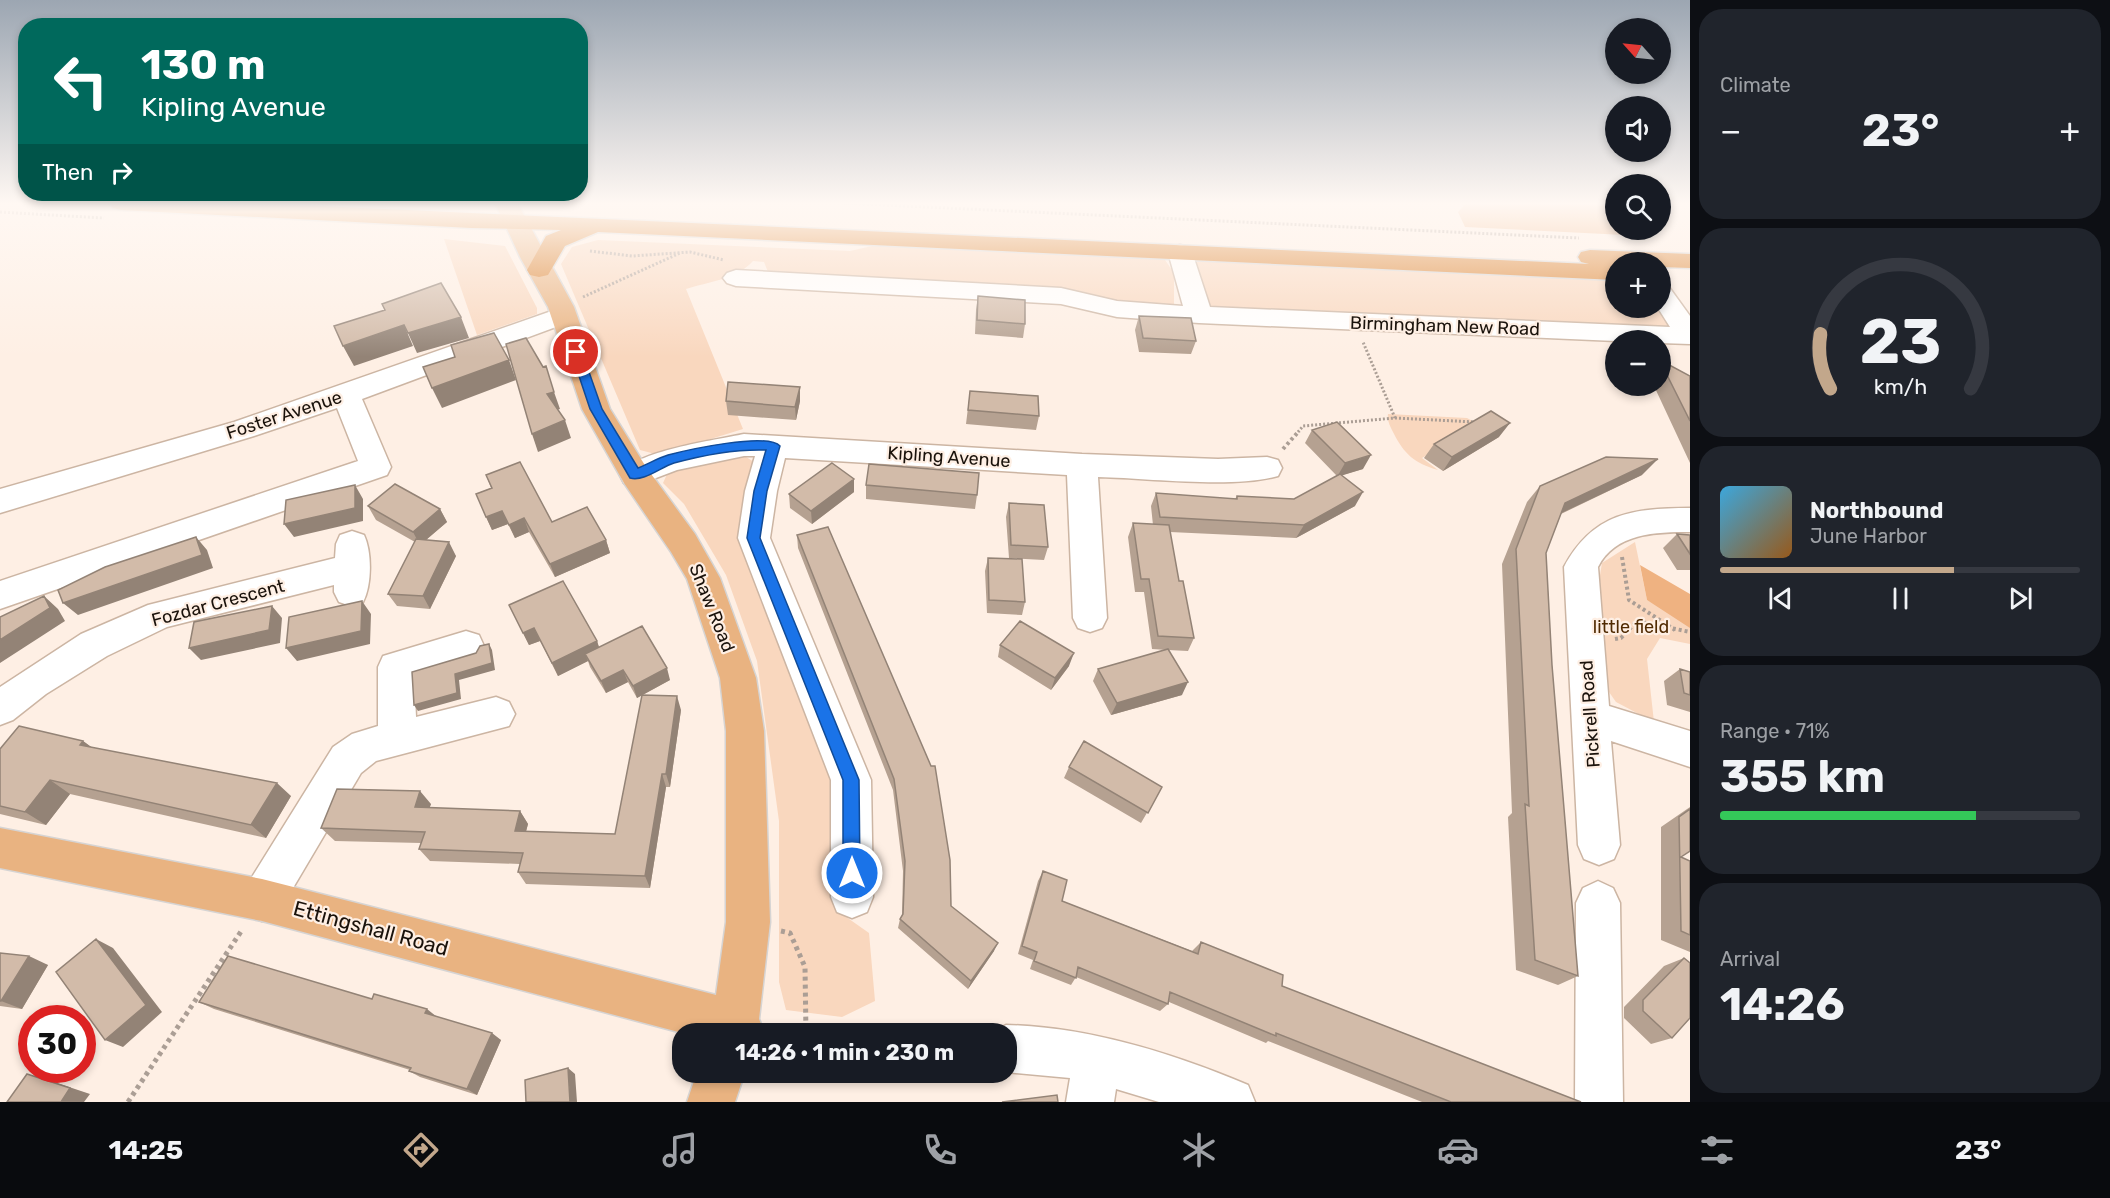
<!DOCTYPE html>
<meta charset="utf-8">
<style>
:root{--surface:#171b24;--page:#20242c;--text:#f1f3f6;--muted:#9ea1a6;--line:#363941;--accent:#c2a78b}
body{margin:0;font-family:Rubik,sans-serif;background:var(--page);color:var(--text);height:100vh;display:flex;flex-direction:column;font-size:22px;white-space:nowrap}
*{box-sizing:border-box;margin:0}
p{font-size:20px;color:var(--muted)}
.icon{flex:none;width:33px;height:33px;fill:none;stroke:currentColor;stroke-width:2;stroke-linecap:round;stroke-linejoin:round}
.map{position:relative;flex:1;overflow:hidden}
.details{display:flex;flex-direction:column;gap:9px;padding:9px;background:#0d0f14;width:420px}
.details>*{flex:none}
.banner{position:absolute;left:18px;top:18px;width:570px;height:183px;border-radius:24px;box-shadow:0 3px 9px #0003;background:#00695c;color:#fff;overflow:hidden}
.needle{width:39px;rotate:297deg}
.tools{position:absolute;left:1605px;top:18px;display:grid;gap:12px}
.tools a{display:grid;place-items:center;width:66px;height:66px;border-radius:50%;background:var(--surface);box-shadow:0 3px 9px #0003;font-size:30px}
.speed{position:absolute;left:18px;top:1005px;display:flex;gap:12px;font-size:30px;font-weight:700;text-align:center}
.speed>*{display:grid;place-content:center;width:78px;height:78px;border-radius:50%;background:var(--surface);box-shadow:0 3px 9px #0003;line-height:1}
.speed .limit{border:9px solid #d22;background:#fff;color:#111}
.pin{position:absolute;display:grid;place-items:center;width:51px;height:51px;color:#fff;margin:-26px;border:3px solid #fff;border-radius:50%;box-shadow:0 2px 6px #0007}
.me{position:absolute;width:66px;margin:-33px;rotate:0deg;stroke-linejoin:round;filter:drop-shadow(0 0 4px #0008)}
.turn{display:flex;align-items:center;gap:21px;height:126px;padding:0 24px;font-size:27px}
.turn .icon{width:78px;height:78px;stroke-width:2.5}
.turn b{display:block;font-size:42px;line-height:51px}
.then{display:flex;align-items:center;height:57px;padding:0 24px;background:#0003;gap:12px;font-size:22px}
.big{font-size:45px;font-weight:700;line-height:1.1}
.details .tile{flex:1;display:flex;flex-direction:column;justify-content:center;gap:9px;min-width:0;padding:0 21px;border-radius:24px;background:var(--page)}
.details .dial{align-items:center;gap:0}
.dial svg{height:156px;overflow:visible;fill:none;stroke:var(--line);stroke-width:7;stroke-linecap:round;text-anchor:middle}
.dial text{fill:var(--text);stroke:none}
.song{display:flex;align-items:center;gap:18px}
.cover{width:72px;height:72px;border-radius:9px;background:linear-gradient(135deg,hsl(200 70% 55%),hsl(30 70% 35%))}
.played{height:6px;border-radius:3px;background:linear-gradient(90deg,var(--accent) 65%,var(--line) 65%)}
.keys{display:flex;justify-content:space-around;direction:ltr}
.heat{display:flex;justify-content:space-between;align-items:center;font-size:33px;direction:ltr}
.charge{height:9px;border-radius:4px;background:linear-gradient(90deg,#34c759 71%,var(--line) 0)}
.trip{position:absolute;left:672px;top:1023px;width:345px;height:60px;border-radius:24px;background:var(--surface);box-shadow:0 3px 9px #0003;font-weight:700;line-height:60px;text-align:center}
.tab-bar{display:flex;height:96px;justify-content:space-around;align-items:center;background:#090b0e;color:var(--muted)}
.tab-bar .icon{width:42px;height:42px}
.tab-bar .active{color:var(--accent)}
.tab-bar b{font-size:27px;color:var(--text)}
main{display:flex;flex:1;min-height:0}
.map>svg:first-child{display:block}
</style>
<main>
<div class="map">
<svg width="1690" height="1102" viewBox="0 0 1690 1102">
<rect width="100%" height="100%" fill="#feefe4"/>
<!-- green -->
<path fill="#f9d7be" d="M444 239 505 246 537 308V314L477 335Z
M598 240 850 251 881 244 1163 257 1174 273V304L1158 308 768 272 764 262 753 261C737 279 708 282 686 289L743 429 659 455 640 450 561 264 572 247Z
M1182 256 1615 273 1616 308H1660L1690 336 1199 315Z
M1388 414 1467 418 1478 424 1422 458 1438 470C1414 463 1404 454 1393 432 1390 426 1387 421 1388 414Z
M743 455 754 462 747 555 834 790 835 871 842 914 869 933 875 1001 842 1017 786 1010 779 982V821L757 661 726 575 684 504 663 483 669 470Z
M1635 542 1647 600 1690 622V644L1660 638 1647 659 1654 722 1616 702 1609 692 1596 599 1602 563Z"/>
<!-- forest -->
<path fill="#efb281" d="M1466 203H1615L1616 230H1641L1645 236 1465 227 1458 212Z
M1640 565 1690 594V628L1647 600Z"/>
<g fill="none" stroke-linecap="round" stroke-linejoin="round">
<!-- minor casing -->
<g stroke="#ccb5a3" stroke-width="3">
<path id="minor" d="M1180 245 1189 247 1192 252 1210 307 1670 327 1658 308H1660V284L1669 287 1690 316V344L1660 343V340L1616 341 1199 323 1117 317 1061 304 736 286 727 283 723 278 727 273 736 270 1061 288 1117 301 1183 306 1168 252 1171 247Z
M563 307 572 309 576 315 572 321 362 399 391 467 387 475 0 609V581L358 461 337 408 254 436 0 513V489L234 422Z
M744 434 1082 454 1218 459 1267 457 1278 460 1282 468 1278 476C1233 489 1147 478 1098 477L1107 618 1102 628 1090 632 1078 628 1073 618 1067 475 785 458 777 491 770 538 871 780 873 897 867 912 852 918 837 912 831 897V780L738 538 745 491 755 456H744L677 470 635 486 624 483 620 475C633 451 716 440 744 434Z
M1690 508V532C1656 532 1615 533 1598 567L1609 706 1690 731V767L1611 741 1620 845 1614 859 1599 865 1584 859 1578 845 1564 567C1593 513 1633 508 1690 508Z
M352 531 364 535C372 552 372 585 363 602L351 606 339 602 334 592V585L167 627 107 656 46 694 13 720 0 725V687L81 634 148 605 335 558 336 544 340 535Z
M466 631 479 635 484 646 479 657 414 677 416 717 496 697 509 702 515 714 509 726 376 761 361 773 277 915 262 921 247 915 241 900 247 885 333 747 352 734 378 726V667L383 656Z
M1598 881 1613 888 1620 903 1623 1102H1575L1576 903 1583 888Z
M1006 1025C1089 1027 1172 1053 1248 1085L1255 1102H1159L1116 1089 1114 1102H1066L1070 1078 1006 1072V1034H989Z"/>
</g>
<!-- major casing -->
<g stroke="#d6d4d3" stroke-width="3">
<path id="major" d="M495 203 518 204 574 307 610 409 646 467 695 534 720 578 756 678 764 731 770 922 759 1019 761 1024 757 1034H686L262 921 0 868V828L262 879 716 995 726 922V731L720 678 687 579 671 552 624 483 582 409 548 307 520 257Z
M697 1072H745L735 1102H687Z"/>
</g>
<!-- highway casing -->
<g stroke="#d6d4d3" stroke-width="3">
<path id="highway" d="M109 203H252L1589 264 1581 262 1578 257 1581 252 1590 250 1690 254V268L1660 267V262H1616V265H1610H1616V280L598 232 565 246 548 275 539 277 530 275 527 270 546 236 561 230 471 228 121 210 113 208Z"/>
</g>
<!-- path-far2 -->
<path stroke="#ab9e95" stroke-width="3" stroke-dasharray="2 2" stroke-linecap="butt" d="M843 203 1579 238
M0 212 104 218
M590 251 632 256 690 252 724 260
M583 297 680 253
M1395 418 1475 422
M1298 432 1303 426 1395 418 1363 342"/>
<!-- path-far1 -->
<path stroke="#ab9e95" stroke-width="4" stroke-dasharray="3 3" stroke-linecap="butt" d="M1283 449 1299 431
M1622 557 1629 600 1675 630
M1615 639 1621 638 1637 621 1690 632"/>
<!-- path -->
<path stroke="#ab9e95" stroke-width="5" stroke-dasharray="4 4" stroke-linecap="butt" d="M781 931 790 933 805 967 806 1034
M128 1102 242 930"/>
<!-- minor -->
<use href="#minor" fill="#fff" fill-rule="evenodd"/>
<!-- major -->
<use href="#major" fill="#e9b381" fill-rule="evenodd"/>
<!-- highway -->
<use href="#highway" fill="#da812d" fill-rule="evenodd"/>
</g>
<!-- wall -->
<path fill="#b5a191" d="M978 296 1025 324 1023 338 975 334 976 310Z
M1139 316 1196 341 1191 354 1139 352 1135 330Z
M1660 360 1690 376V463L1654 386H1660Z
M970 391 1039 416 1036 430 966 424Z
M726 401H800L796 420 728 415Z
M1312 430 1363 469 1342 475 1355 506 1296 538 1170 532 1179 581 1194 638 1188 651 1168 650 1182 695 1111 715 1093 681 1098 669 1167 650 1152 649 1144 592H1135L1128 537 1133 523 1153 525 1151 506 1156 493 1235 499 1237 496 1294 499 1337 476 1305 443Z
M1499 437 1443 471 1424 458 1434 444Z
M486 475 552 522 606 540 610 553 555 577 529 532 515 538 508 524 492 530 476 494 491 488Z
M1642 475 1561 514 1546 553 1552 665 1578 976 1558 985 1516 970 1508 817 1512 813 1502 564 1527 502 1540 486Z
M854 479V492L812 524 790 508 789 494Z
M866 485 977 495 975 509 866 499Z
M1009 503 1048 547 1044 560 1009 558 1006 517Z
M368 506 440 509 447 522 426 540 456 556 430 609 397 606 388 594 415 542 376 520Z
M1677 534 1690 535V570H1677L1663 548Z
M797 535 951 906 994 951 968 989 898 928 900 919 902 916 903 871 893 790 798 548Z
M988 558 1025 602 1022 615 987 613 985 571Z
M509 605 597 641 599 647 670 680 637 698 628 682 606 693 590 667 588 661 558 676 540 641 529 645Z
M1000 645 1069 666 1051 690 998 657Z
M1680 669 1690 672V712L1667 705 1664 681Z
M681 710 670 787H666L650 888 526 884 518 872 520 864 430 861 419 849 421 843 335 841 321 828 431 804 429 808 520 811 528 824 526 831 615 834Z
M83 741 91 747 291 796 266 838 70 794 46 825 0 814V749Z
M1069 767 1162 787 1141 823 1064 778Z
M1690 807V851L1681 857 1690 861V952L1661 940V827Z
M1043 871 1062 901 1192 951 1201 942 1282 986 1581 1102H1422L1268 1041 1266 1043 1169 1002 1168 1004 1160 1011 1076 977 1071 985 1030 969 1033 960 1018 954 1038 881Z
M0 953 48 965 22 1009 0 1006Z
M1684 958 1672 1038 1651 1044 1624 1018V1007L1664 966Z
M372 999 437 1017 501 1040 477 1095 420 1077 409 1071 410 1070 214 1009 199 1002Z"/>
<!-- shaded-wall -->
<path fill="#938376" d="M461 317 469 338 417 353 408 333Z
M404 325 413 346 354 366 343 346Z
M509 360 516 380 442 408 432 388Z
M800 387V401L796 420 795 407Z
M554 392 560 409 553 411 547 394Z
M565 420 571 438 538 452 532 434Z
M1510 423 1499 437 1443 471 1452 457Z
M1371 455 1363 469 1337 477 1345 463Z
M1658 459 1642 475 1551 518 1565 503Z
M854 479V492L812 524 811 511Z
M355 485 363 499V521L294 537 284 524Z
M1363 492 1355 506 1296 538 1304 525Z
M440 509 447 522 420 545 413 532Z
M502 511 508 524 492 530 486 517Z
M524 518 529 532 515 538 509 525Z
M196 537 207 550 213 568 78 615 63 603Z
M606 540 610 553 555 577 550 564Z
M449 542 456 556 430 609 423 596Z
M44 596 58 609 65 621 0 663V640Z
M362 601 371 614 370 644 297 661 286 648Z
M272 606 282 618 280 643 201 660 189 648Z
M534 628 540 641 529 645 523 633Z
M597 641 601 654H585L588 661 558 676 552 663Z
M489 644 492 650 495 670 459 680 461 699 418 711 414 705Z
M1074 653 1069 666 1051 690 1055 678Z
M667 668 670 680 637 698 633 686Z
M623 670 628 682 606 693 601 681Z
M1188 682 1182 695 1111 715 1117 703Z
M677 696 681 710 670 787 666 774Z
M83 741 101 754 80 745Z
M662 774 666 787 650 888 645 876Z
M50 780 70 794 46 825 25 812Z
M277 783 291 796 266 838 251 825Z
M420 791 431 804 425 820 415 807Z
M520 811 528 824 523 843 515 831Z
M96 939 113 948 162 1012 123 1047 105 1040Z
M998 943 994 951 968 989 971 981Z
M29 956 48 965 22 1009 1 1001Z
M427 1009 437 1017 425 1013Z
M492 1033 501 1040 477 1095 467 1089Z
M568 1068 575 1074 577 1102H570Z
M27 1074 48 1080 90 1094 84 1102H61Z"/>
<!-- building -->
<path fill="#d2bba9" stroke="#938376" stroke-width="1.5" d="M441 283 461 317 408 333 404 325 343 346 334 326 385 310 382 304Z
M978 296 1025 300V324L977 320Z
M1139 316 1191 318 1196 341 1143 338Z
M494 333 509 360 432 388 423 367 455 357 451 345Z
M526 338 543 367 546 366 554 392 547 394 565 420 532 434 506 344Z
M1660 360 1690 376V421L1660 361Z
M728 382 800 387 795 407 726 401Z
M970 391 1038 396 1039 416 968 410Z
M1491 411 1510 423 1452 457 1434 444Z
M1337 422 1371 455 1345 463 1312 430Z
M1606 457 1658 459 1565 503 1546 553 1552 665 1578 976 1535 960 1525 804 1529 806 1516 549 1540 486Z
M520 462 552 522 587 507 606 540 550 564 524 518 509 525 502 511 486 517 476 494 492 488 486 475Z
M832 463 854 479 811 511 789 494Z
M869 464 979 473 977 495 866 485Z
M1340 474 1363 492 1304 525 1160 517 1156 493 1237 499V496L1294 499Z
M395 484 440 509 413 532 368 506Z
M355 485V508L284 524 286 500Z
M1009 503 1044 505 1048 547 1011 545Z
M1133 523 1169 525 1179 581H1183L1194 638 1158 636 1149 579H1141Z
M828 527 931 766H935L950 860 951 906 998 943 971 981 900 919 903 914 905 861 894 779 797 535Z
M1677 534 1690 535V554Z
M196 537 202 555 63 603 58 590 105 567Z
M416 539 449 542 423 596 388 594Z
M988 558 1022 559 1025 602 989 600Z
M563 581 597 641 552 663 534 628 523 633 509 605Z
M44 596 50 608 0 640V617Z
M362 601 361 631 286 648 289 617Z
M272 606 269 630 189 648 194 622Z
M1020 621 1074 653 1055 678 1000 645Z
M642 626 667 668 633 686 623 670 601 681 585 654Z
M489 644 492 663 455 674 457 693 414 705 412 672 476 653 480 646Z
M1168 649 1188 682 1117 703 1098 669Z
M1680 669 1690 672V695L1684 693Z
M642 695 677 696 666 774H662L645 876 518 872 523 853 419 849 425 832 321 828 337 789 420 791 415 807 520 811 515 831 615 834Z
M19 726 83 741 80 745 277 783 251 825 50 780 25 812 0 806V749Z
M1084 741 1162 787 1148 813 1069 767Z
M1690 809V851L1681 857 1690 861V935L1681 931 1679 817Z
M1043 871 1067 880 1062 901 1198 954 1201 942 1283 975 1282 986 1581 1102H1451L1276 1033V1036L1170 992 1168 1004 1078 967 1076 978 1034 961 1037 952 1022 946Z
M96 939 146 1005 105 1040 56 972Z
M0 953 29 956 1 1001H0Z
M228 956 372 999 374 994 427 1009 425 1013 492 1033 467 1089 409 1071 411 1068 199 1002Z
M1684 958 1690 963V1018L1672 1038 1643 1011V1000Z
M568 1068 570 1102H526L525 1080Z
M27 1074 70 1088 61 1102H7Z
M1057 1095 1058 1102H1002Z"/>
<!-- sky -->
<linearGradient id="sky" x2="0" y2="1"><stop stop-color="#9ca6b2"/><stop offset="0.57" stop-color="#fff8f3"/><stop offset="1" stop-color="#fff8f3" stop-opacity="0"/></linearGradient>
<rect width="1690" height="357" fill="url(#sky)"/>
<!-- route -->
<path fill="#1a73e8" stroke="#114b97" stroke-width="1.5" d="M576 349 582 352 602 409 638 468C648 464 658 458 668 455 687 450 767 432 780 446L767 491 760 538 859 780 860 873 858 879 852 882 845 879 843 873V780L747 538 754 491 766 450C736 449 703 455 674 463 661 467 644 482 630 478L590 409 571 352Z"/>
<g text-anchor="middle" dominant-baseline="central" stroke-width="4.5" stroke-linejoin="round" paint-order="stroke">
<!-- street labels -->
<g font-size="18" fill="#1a120b" stroke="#feefe4">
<text transform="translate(1445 326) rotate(2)">Birmingham New Road</text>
<text transform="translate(284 415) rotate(-18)">Foster Avenue</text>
<text transform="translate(949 457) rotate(4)">Kipling Avenue</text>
<text transform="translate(218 603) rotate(-15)">Fozdar Crescent</text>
<text transform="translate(712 608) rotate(68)">Shaw Road</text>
<text transform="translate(1590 714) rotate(-94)">Pickrell Road</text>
</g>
<!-- park labels -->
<g font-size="18" fill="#502a02" stroke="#feefe4">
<text x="1631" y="627">little field</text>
</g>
<!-- near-street labels -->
<g font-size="21" fill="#1a120b" stroke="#feefe4">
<text transform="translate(371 928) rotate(15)">Ettingshall Road</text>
</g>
</g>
</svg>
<div class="tools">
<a><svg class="needle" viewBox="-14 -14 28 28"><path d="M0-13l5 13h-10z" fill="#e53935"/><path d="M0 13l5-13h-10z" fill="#9ea1a6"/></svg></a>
<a><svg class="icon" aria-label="sound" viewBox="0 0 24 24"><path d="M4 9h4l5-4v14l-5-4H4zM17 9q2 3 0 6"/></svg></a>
<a><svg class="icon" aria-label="search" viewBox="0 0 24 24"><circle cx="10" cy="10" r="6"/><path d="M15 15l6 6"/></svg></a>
<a>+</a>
<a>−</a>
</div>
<div class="speed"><div class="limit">30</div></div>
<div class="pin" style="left:576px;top:352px;background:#d93025"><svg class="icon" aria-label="arrive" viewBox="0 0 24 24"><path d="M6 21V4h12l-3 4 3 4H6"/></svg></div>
<svg class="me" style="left:852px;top:873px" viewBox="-20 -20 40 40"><circle r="17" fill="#1a73e8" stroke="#fff" stroke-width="3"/><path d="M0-11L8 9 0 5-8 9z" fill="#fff"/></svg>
<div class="trip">14:26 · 1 min · 230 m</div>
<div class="banner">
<div class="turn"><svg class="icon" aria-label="left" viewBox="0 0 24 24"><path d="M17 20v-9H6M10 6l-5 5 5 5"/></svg><div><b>130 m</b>Kipling Avenue</div></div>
<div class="then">Then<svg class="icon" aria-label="right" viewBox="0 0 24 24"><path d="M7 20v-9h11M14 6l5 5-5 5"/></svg></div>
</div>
</div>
<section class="details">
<div class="tile"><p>Climate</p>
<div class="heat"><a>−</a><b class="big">23°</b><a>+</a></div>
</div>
<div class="tile dial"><svg viewBox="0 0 100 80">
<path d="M14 69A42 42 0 1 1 86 69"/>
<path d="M14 69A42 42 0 0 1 9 41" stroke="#c2a78b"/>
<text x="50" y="56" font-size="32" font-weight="700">23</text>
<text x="50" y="72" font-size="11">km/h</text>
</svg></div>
<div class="tile">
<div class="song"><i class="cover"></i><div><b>Northbound</b><p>June Harbor</p></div></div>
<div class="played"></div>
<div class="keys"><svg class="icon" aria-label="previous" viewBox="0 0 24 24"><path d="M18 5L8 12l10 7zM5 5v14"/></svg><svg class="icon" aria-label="pause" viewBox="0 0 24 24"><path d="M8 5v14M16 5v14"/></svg><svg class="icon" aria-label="next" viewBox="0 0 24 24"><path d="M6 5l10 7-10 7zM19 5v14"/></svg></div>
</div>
<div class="tile"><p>Range · 71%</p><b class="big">355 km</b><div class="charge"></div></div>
<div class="tile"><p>Arrival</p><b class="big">14:26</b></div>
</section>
</main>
<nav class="tab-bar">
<b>14:25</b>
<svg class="icon active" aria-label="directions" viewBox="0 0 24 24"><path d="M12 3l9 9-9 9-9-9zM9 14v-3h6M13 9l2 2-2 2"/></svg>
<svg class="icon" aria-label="music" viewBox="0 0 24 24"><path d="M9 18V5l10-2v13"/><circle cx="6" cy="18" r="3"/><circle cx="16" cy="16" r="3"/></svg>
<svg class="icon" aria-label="phone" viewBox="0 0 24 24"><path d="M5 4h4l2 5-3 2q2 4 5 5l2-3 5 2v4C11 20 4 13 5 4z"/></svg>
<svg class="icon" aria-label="climate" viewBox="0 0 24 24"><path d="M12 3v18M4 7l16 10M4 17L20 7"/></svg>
<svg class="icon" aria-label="car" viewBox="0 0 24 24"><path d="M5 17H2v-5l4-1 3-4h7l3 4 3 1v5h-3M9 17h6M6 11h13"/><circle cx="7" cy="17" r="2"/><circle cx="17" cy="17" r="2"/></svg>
<svg class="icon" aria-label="filters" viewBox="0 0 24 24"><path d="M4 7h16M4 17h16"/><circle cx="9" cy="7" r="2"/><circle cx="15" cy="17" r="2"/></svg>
<b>23°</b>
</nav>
